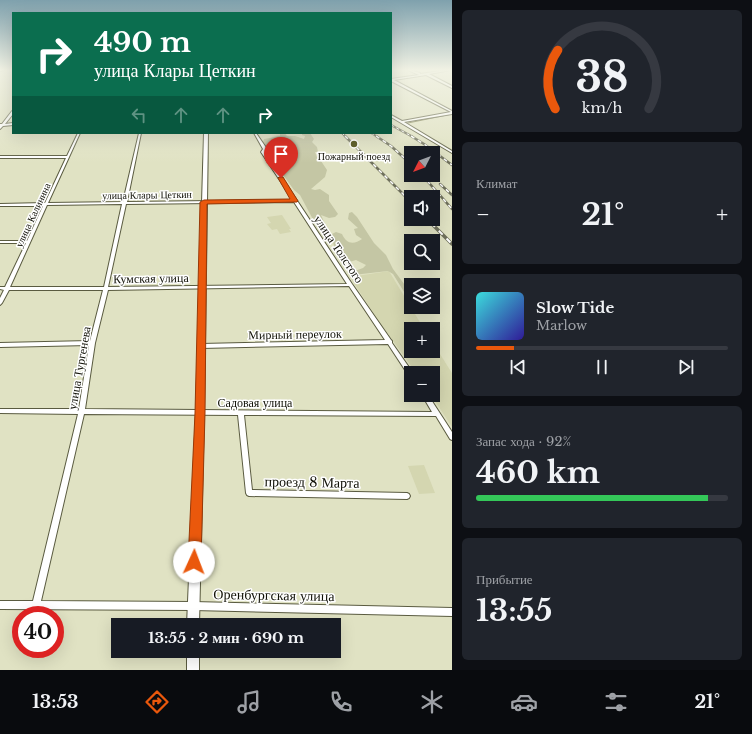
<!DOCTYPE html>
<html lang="ru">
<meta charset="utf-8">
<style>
:root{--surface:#171b24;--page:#20242c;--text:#f1f3f6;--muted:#9ea1a6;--line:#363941;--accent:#ea580c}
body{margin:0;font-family:"Libre Baskerville",serif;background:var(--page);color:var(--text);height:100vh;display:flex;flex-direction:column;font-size:15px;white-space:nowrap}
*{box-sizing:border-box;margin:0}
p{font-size:13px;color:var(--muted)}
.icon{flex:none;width:22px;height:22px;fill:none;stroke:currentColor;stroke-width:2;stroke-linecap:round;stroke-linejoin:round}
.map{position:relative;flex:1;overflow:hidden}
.panel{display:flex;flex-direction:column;gap:10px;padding:10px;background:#0d0f14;width:300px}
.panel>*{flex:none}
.guide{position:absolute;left:12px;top:12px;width:380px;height:122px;border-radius:0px;box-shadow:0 4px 16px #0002;background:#0b6e4f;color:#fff;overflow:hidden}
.needle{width:26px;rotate:228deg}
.buttons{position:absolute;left:404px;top:146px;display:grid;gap:8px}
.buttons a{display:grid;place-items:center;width:36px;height:36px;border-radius:0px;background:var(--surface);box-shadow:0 4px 16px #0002;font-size:20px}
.speed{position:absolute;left:12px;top:606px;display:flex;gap:8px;font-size:20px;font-weight:700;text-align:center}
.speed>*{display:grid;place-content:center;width:52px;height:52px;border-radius:50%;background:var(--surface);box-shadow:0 4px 16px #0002;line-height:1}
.speed .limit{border:6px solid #d22;background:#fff;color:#111}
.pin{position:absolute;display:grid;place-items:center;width:34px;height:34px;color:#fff;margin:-41px -17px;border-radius:50% 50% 50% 0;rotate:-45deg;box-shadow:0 0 4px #0007}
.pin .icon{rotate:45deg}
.me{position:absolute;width:44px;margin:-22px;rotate:2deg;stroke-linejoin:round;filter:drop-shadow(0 0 3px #0008)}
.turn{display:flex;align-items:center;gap:14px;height:84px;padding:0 16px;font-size:18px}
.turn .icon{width:52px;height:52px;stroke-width:2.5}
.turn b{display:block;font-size:28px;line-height:34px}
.lanes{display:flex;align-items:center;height:38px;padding:0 16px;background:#0003;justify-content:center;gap:20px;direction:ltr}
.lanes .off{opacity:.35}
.big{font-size:30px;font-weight:700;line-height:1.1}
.panel .widget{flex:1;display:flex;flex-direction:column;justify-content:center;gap:6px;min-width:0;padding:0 14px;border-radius:6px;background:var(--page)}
.panel .dial{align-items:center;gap:0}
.dial svg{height:104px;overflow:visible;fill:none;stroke:var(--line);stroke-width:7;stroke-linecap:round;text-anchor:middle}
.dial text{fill:var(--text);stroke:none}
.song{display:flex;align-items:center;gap:12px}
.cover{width:48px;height:48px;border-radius:6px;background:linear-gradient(135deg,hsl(180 70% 55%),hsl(250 70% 35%))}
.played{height:4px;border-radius:2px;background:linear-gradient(90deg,var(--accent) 15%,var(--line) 15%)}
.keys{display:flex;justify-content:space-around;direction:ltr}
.heat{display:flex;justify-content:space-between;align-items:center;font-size:22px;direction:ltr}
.charge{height:6px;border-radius:3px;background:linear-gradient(90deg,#34c759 92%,var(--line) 0)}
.trip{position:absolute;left:111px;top:618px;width:230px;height:40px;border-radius:0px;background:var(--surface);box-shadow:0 4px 16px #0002;font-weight:700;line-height:40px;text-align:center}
.dock{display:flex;height:64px;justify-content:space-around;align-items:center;background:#090b0e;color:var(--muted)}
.dock .icon{width:28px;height:28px}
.dock .current{color:var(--accent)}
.dock b{font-size:18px;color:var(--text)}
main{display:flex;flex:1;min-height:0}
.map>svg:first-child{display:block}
</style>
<main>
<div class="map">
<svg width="452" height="670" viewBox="0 0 452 670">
<rect width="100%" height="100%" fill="#e0e2c3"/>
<!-- built -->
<path fill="#d4d6b0" d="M282 215 291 229H289L291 232 280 234 277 229 272 230 267 224 271 223 267 217Z
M389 271 424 329H411V351H433V343L452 373V427L431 395H433V373H416L378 320 350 277Z
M424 465 435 493 419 494 408 466Z"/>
<!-- green -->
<path fill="#c4c6a4" d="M280 133H285L287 136H295L304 139 305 136 302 135V133H310L314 139 312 142 317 147 318 152H315L318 160 321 161 327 170 325 177 311 189 315 190 320 189 329 195V201L338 214 335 217 329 218 321 215 325 224 324 227H317L300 195 294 190 268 154 279 153 283 150 281 146 283 145 279 142 275 144 274 147 268 148 263 142 264 139 280 136Z
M352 212 357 217 374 243 386 255 393 269 410 292 411 303 393 274 388 271 353 275 352 272 363 268 366 265 356 260 346 263C337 258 332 243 332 234L336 232 342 234C346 244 354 245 362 239L356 235 354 229 358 228 348 219 349 213Z"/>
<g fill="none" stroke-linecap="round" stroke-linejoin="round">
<!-- stream -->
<path stroke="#838555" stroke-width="1" d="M408 123 452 114"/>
<!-- street casing -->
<g stroke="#5a5b40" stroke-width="2">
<path id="street" d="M0 70H4L0 71Z
M408 70H410L420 73V74L448 70H451L429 74 452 86V88L426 75 394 80 452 111V114L404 122 452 151V153L391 117V115L402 121 451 112 391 81V79L419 75Z
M12 111H13V114L5 124 13 123V125L3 126 0 129V124H2Z
M78 133H80L48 203 123 202 139 133H141L127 202 293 200 261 152 263 149 254 133H256L267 149 265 152 352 284 391 340 392 341V343L413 373H411V376H409L388 344 201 348 199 347 198 346 199 345 201 344 385 340 349 286 108 290 95 343 85 409 432 412 422 395H428L452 432V440L450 439 436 416 244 415 252 490 407 493 409 494 410 496 409 498 407 499 249 496 247 495 246 493 238 415 84 414 41 601 193 602 452 608V616L193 610 0 609V601H33L78 414 0 413V409H79L89 345 0 347V343L90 341 103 290H9L2 303 0 305V298L4 290 0 289V287H5L26 243H0V241H27L43 206H0V204L45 203 66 158H0V156H67ZM294 202 347 284 108 287 126 204ZM122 204 104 287H10L47 205Z"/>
</g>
<!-- secondary casing -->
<g stroke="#5a5b40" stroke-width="2">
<path id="secondary" d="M204 133H208L204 413 199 625H187L196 413Z
M187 651H199V670H187Z"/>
</g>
<!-- street -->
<use href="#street" fill="#fff" fill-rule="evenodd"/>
<!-- secondary -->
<use href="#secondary" fill="#fff" fill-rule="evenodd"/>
<!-- rail-far2 casing -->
<g stroke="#70715d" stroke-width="2">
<path id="rail-far2" d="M391 125 413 137
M342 133 346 137
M371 133 378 137"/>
</g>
<!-- rail-far1 casing -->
<g stroke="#70715d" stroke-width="2.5">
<path id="rail-far1" d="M345 136 411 202
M376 136 391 146 411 164
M411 136 424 144 452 165
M422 175 452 209
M440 184 452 195
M427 219 432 224"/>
</g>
<!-- rail casing -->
<g stroke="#70715d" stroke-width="3.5">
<path id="rail" d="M431 223 452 244"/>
</g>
<!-- rail-far2 -->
<use href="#rail-far2" stroke="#fff" stroke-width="1" stroke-dasharray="3" stroke-linecap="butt"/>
<!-- rail-far1 -->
<use href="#rail-far1" stroke="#fff" stroke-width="1.5" stroke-dasharray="4" stroke-linecap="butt"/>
<!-- rail -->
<use href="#rail" stroke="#fff" stroke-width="2" stroke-dasharray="5.5" stroke-linecap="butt"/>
</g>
<!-- sky -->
<linearGradient id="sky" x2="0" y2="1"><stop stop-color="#7fa1ad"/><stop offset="0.43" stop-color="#f1f2e4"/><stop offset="1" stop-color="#f1f2e4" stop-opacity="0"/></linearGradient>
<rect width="452" height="163" fill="url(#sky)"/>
<!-- route -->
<path fill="#ea580c" stroke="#983908" d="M279 177H283L298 201 297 202 207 204 205 413 201 562 199 566 194 568 190 566 188 562 195 413 200 202 204 200 290 199 278 178Z"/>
<!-- markers -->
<circle fill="#61622f" stroke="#fff" stroke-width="1.5" cx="354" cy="144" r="4"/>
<g text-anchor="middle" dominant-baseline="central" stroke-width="3" stroke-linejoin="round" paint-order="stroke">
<!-- far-poi labels -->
<g font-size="10" fill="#101006" stroke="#fff">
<text x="354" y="156">Пожарный поезд</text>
</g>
<!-- far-street labels -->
<g font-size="10" fill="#101006" stroke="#fff">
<text transform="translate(147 195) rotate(-1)">улица Клары Цеткин</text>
<text transform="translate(33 215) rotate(-65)">улица Калинина</text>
</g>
<!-- street labels -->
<g font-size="12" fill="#101006" stroke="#fff">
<text transform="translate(339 249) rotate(56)">улица Толстого</text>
<text transform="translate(151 278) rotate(-1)">Кумская улица</text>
<text transform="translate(295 334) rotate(-1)">Мирный переулок</text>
<text transform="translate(79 368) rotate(-80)">улица Тургенева</text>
<text x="255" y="402">Садовая улица</text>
</g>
<!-- near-street labels -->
<g font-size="14" fill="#101006" stroke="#fff">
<text transform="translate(312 482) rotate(1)">проезд 8 Марта</text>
<text transform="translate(274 595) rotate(1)">Оренбургская улица</text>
</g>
</g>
</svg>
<div class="buttons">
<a><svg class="needle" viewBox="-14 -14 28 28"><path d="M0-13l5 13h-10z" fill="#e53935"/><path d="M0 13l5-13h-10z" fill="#9ea1a6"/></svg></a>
<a><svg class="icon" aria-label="sound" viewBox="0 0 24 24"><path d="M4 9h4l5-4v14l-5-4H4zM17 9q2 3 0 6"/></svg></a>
<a><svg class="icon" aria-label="search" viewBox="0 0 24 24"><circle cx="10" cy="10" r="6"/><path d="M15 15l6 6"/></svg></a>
<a><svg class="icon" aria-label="layers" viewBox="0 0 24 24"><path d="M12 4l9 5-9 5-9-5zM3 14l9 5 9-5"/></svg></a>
<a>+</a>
<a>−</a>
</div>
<div class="speed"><div class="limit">40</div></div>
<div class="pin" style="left:281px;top:178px;background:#d93025"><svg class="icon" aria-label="arrive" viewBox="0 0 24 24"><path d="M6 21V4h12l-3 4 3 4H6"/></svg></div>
<svg class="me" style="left:194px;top:562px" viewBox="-20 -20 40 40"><circle r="19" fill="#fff"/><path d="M0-13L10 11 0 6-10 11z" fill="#ea580c"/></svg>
<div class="trip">13:55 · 2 мин · 690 m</div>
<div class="guide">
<div class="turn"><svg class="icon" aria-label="right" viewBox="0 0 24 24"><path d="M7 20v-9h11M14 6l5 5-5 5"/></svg><div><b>490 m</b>улица Клары Цеткин</div></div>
<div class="lanes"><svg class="icon off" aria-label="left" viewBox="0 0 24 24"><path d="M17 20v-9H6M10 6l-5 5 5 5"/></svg><svg class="icon off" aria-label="ahead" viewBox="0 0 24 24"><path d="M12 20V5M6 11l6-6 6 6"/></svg><svg class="icon off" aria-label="ahead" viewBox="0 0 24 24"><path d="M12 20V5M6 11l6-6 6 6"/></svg><svg class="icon" aria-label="right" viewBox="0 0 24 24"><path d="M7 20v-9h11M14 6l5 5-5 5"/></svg></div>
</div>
</div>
<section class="panel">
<div class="widget dial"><svg viewBox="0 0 100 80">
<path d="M14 69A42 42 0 1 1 86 69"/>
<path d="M14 69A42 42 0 0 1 16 24" stroke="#ea580c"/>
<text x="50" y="56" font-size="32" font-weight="700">38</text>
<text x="50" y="72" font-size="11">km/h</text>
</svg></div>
<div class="widget"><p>Климат</p>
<div class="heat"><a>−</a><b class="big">21°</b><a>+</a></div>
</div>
<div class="widget">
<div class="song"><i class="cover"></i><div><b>Slow Tide</b><p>Marlow</p></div></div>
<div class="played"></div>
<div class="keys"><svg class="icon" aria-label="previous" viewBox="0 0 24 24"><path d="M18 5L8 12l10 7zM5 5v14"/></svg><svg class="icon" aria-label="pause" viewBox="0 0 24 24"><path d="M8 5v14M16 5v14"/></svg><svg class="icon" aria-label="next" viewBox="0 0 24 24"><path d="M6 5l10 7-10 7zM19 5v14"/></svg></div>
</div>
<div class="widget"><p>Запас хода · 92%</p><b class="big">460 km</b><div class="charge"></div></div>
<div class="widget"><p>Прибытие</p><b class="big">13:55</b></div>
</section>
</main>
<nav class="dock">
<b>13:53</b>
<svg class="icon current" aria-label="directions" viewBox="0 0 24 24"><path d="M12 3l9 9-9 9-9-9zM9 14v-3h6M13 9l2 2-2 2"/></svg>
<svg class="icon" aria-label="music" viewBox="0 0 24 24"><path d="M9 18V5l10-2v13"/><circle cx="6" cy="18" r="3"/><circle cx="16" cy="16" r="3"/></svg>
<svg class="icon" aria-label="phone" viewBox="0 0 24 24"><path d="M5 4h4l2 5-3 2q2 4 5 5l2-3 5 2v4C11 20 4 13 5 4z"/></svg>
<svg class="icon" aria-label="climate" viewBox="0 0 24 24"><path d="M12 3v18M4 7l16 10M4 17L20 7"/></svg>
<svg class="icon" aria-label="car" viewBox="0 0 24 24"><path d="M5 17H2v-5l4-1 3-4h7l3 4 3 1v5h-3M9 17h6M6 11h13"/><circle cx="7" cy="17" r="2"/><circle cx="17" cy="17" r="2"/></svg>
<svg class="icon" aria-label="filters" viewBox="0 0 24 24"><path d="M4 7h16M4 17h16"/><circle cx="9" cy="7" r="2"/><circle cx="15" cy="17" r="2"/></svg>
<b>21°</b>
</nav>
